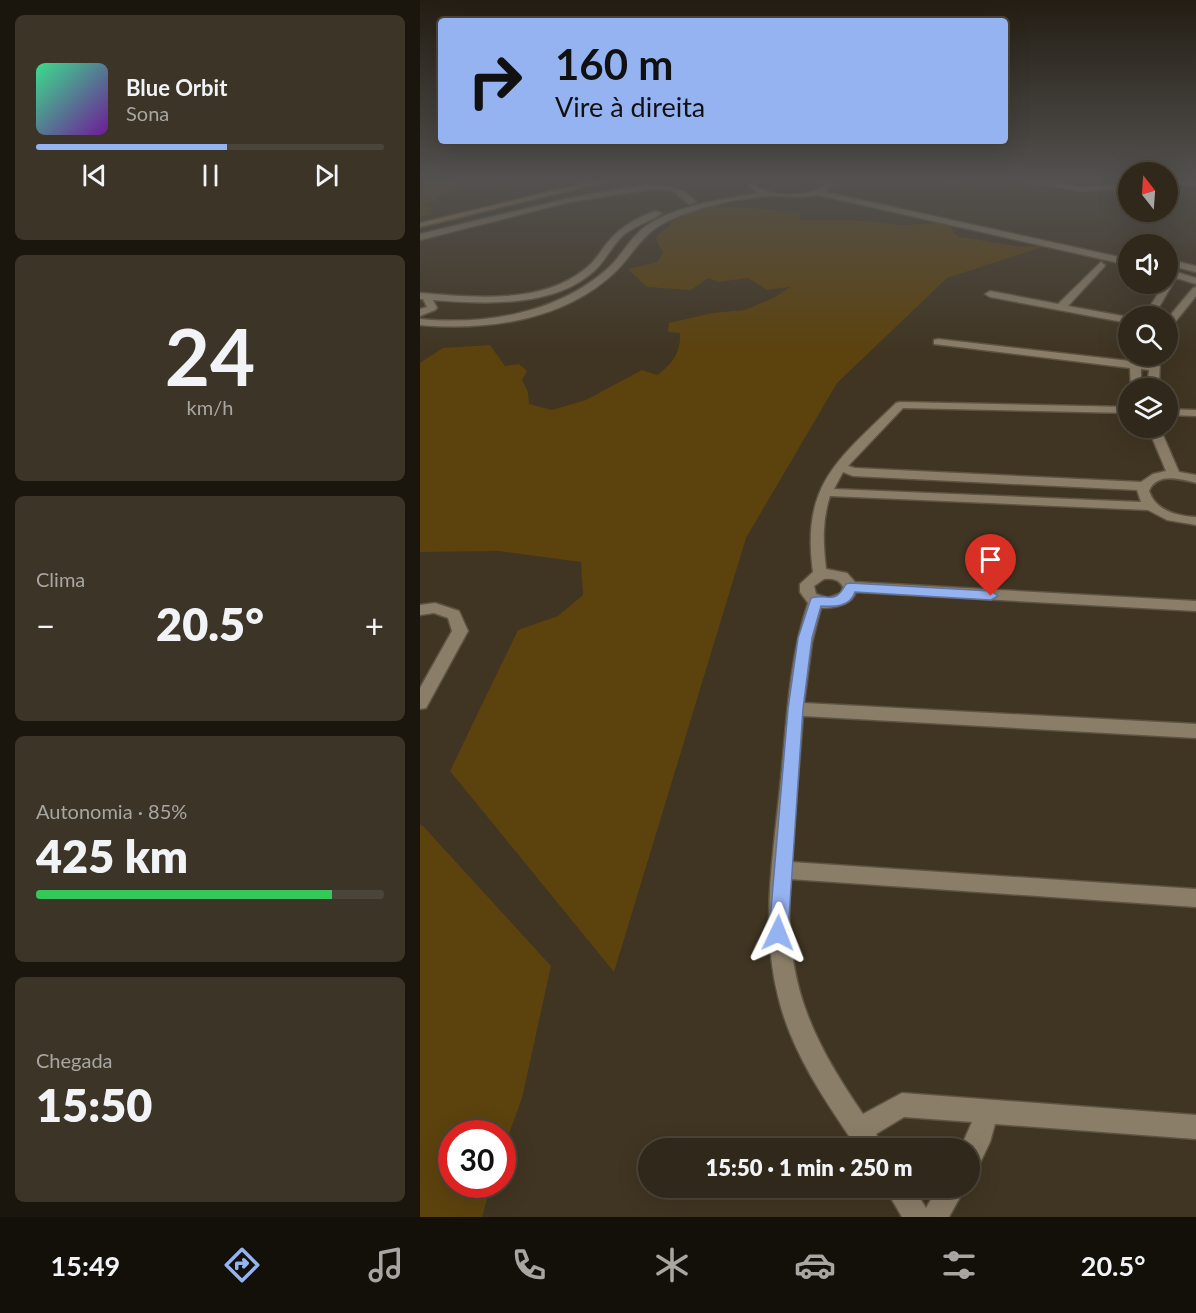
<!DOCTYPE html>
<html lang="pt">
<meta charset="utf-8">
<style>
:root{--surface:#30281a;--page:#3c3427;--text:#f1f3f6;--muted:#a8a6a2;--line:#4b4439;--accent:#95b2f1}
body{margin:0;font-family:Lato,sans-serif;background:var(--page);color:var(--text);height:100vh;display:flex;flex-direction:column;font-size:22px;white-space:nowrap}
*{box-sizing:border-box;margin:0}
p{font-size:20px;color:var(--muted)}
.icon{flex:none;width:33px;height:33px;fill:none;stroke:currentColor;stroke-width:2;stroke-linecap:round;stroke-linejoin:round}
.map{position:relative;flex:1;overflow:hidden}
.drawer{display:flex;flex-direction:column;gap:15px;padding:15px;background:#1a160e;width:420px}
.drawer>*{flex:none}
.banner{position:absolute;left:18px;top:18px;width:570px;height:126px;border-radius:6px;box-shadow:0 6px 24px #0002,0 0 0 2px var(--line);background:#95b2f1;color:#111;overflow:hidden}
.needle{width:39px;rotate:343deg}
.buttons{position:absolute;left:698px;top:162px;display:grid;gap:12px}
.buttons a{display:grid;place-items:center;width:60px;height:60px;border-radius:50%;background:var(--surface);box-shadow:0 6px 24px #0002,0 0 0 2px var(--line);font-size:30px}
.speed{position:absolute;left:18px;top:1120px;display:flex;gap:12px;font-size:30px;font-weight:700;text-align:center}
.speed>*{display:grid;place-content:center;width:78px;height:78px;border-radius:50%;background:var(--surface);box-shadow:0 6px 24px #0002,0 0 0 2px var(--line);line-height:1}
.speed .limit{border:9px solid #d22;background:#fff;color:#111}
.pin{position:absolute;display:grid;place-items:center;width:51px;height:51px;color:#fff;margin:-62px -26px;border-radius:50% 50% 50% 0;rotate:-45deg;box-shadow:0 0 6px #0007}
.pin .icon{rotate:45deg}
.me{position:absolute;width:66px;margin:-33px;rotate:2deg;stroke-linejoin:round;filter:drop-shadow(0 0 4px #0008)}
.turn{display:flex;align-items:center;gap:21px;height:126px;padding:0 18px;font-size:27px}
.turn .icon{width:78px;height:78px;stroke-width:2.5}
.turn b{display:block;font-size:42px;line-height:51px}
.big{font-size:45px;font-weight:800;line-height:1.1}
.drawer .tile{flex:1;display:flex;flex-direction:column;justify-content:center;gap:9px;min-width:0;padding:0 21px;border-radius:9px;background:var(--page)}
.drawer .dial{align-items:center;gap:0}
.dial b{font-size:78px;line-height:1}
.song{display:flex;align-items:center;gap:18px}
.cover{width:72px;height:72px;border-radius:9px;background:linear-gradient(135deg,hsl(150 70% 55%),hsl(280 70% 35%))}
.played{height:6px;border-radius:3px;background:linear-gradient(90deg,var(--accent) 55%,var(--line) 55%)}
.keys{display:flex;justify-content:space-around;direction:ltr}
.heat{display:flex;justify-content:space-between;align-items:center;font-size:33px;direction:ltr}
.charge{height:9px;border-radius:4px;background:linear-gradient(90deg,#34c759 85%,var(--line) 0)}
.trip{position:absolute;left:218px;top:1138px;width:342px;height:60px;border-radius:30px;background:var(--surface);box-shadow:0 6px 24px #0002,0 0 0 2px var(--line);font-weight:800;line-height:60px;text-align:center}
.dock{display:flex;height:96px;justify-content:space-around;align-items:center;background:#13100a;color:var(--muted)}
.dock .icon{width:42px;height:42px}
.dock .current{color:var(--accent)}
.dock b{font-size:27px;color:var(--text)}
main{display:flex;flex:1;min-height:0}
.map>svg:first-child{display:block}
</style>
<main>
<section class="drawer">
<div class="tile">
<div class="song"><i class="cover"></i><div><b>Blue Orbit</b><p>Sona</p></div></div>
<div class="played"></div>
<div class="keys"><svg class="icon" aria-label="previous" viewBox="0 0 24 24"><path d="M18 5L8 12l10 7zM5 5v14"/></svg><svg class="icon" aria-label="pause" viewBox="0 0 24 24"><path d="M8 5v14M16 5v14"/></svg><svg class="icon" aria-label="next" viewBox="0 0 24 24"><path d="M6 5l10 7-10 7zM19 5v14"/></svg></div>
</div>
<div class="tile dial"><b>24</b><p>km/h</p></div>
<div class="tile"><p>Clima</p>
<div class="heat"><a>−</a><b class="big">20.5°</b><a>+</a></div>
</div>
<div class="tile"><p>Autonomia · 85%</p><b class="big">425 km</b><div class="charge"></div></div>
<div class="tile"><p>Chegada</p><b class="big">15:50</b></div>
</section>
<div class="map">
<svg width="776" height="1217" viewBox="0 0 776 1217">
<rect width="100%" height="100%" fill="#403522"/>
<!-- green -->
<path fill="#5c420d" d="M0 181H44L6 205 15 209 10 211 13 214 0 217Z
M289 206 336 208 379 213V220H434L482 225 519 223 532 227 533 233 540 237 603 247 628 245 527 278 417 383 326 538 194 972 30 771 98 630 138 616 163 595 161 562 79 551 0 552V363L23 348 70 345 85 366 99 364 107 371 102 380 108 392 109 404 132 410 166 400 222 370 237 375C253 364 261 352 260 333L248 332 249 323 292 313 325 310 355 297 370 287 347 290 328 278 298 282 288 278 271 290 227 287 208 269 238 262 243 252 236 240 237 235 249 227 252 221Z
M0 825 3 826 131 966 102 1098 83 1150 82 1134H32V1185H71L62 1217H0Z"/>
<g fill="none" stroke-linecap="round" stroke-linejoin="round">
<!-- minor casing -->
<g stroke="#5d5342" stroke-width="3">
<path id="minor" d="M333 181H342L336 186C352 197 390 198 405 185L400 181H409L413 185 405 192 708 259V265L398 195C380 199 365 195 348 196 319 198 275 208 250 220 221 233 215 253 194 273 143 321 66 331 0 325V319C65 325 134 314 185 271 202 257 210 236 229 224 262 204 301 200 338 193L328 186Z
M522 181H541L537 183Z
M602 181H624L661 187 708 184V188L661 191Z
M747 181H776V185L747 184Z
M221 185C242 185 261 185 276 202L269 204 253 191 232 189 150 202 0 240V234L150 198Z
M235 211 242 213C231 221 217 225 206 233 192 244 186 261 173 272 132 308 63 304 13 300L17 308 15 310 0 316V309L7 307 3 299H0V293C53 297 121 305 165 269 175 262 181 250 189 241 201 226 218 218 235 211Z
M747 259 776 266V272L747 265Z
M681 262 685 265 684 267 648 306 708 317V323L570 297 565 294 570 291 638 304Z
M747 269 776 278V284L756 278 734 316H724L744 284H747Z
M776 287V296L751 327 747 328V319L773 288Z
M518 339 710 361V356H720L721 362 729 363 730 356H740L739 388H727L729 370 721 369V388H711L710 368 514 344V340Z
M480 402 708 407V413L483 408 428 466 435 468 721 482 733 474 746 471 728 428H740L759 472 776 475V483C760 479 737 472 729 491 736 511 757 516 776 517V525L747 520 728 510 410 496C402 521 403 543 406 569L427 573 435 582 776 601V611L436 592C431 606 414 608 401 608L392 643 384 703 776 724V738L383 716 371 862 776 889V907L370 879C364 978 388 1034 443 1114L482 1093 776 1115V1139L575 1124 570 1142 558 1167 549 1170V1149H540L552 1122 484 1117 456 1134 464 1149H438C406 1102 371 1052 358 996 340 924 354 851 361 778 367 719 369 660 388 603L380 592V584L393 572C381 484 418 460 476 403ZM423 472 433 476 717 490 721 502 414 489ZM404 579C412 578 419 579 423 587L421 593 408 598 396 594 394 586Z
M747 409 776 410V416L747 415Z
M15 603 39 611 48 631 6 708 0 709V688L32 631 28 618 14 613 0 615V605Z
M465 1188H493L506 1208 518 1188H545L529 1217H482Z"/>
</g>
<!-- major casing -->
<g stroke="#5d5342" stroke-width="3">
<path id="major" d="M174 181H189L0 227V223Z"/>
</g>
<!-- minor -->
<use href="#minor" fill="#8b7e69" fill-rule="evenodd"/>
<!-- major -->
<use href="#major" fill="#9e8355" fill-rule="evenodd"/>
</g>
<!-- sky -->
<linearGradient id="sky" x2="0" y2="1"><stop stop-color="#231d13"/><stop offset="0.51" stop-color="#53514f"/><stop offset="1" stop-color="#53514f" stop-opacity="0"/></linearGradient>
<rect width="776" height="352" fill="url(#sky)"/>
<!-- route -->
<path fill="#95b2f1" stroke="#61749d" stroke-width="1.5" d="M430 583 571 591 578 596 571 600 435 592C430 607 415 607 401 606L392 638 383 709 368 933 365 939 358 942 352 939 349 933 368 709 378 638 391 598C410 593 414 606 426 584Z"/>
</svg>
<div class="buttons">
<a><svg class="needle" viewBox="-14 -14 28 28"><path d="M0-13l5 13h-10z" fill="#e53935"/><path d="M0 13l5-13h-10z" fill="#a8a6a2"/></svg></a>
<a><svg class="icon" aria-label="sound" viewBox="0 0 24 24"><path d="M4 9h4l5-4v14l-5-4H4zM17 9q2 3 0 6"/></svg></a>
<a><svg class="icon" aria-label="search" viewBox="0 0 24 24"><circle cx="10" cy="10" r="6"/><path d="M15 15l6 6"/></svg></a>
<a><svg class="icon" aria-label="layers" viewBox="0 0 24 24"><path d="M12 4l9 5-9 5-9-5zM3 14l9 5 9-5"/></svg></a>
</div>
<div class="speed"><div class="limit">30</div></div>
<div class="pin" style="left:571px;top:596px;background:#d93025"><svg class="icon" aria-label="arrive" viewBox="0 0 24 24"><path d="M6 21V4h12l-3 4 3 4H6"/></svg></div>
<svg class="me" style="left:358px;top:933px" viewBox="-20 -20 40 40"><path d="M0-17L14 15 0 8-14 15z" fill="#95b2f1" stroke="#fff" stroke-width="4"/></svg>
<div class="trip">15:50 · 1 min · 250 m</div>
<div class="banner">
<div class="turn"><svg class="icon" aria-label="right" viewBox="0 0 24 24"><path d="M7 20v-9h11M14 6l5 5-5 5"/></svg><div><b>160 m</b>Vire à direita</div></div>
</div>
</div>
</main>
<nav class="dock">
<b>15:49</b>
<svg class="icon current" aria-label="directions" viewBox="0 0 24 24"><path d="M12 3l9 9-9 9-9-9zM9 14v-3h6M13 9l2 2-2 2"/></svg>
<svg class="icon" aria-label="music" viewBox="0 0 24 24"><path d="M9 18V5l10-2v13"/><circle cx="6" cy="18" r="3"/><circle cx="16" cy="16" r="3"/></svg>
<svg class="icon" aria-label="phone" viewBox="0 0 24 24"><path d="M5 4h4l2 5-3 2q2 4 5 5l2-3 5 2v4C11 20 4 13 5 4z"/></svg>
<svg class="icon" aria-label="climate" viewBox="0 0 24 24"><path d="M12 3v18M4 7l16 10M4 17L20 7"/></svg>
<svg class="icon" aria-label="car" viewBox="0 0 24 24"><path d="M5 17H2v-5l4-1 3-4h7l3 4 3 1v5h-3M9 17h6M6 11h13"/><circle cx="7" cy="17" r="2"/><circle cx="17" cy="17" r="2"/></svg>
<svg class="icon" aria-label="filters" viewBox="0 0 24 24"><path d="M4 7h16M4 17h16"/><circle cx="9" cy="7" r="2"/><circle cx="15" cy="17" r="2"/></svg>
<b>20.5°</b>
</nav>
